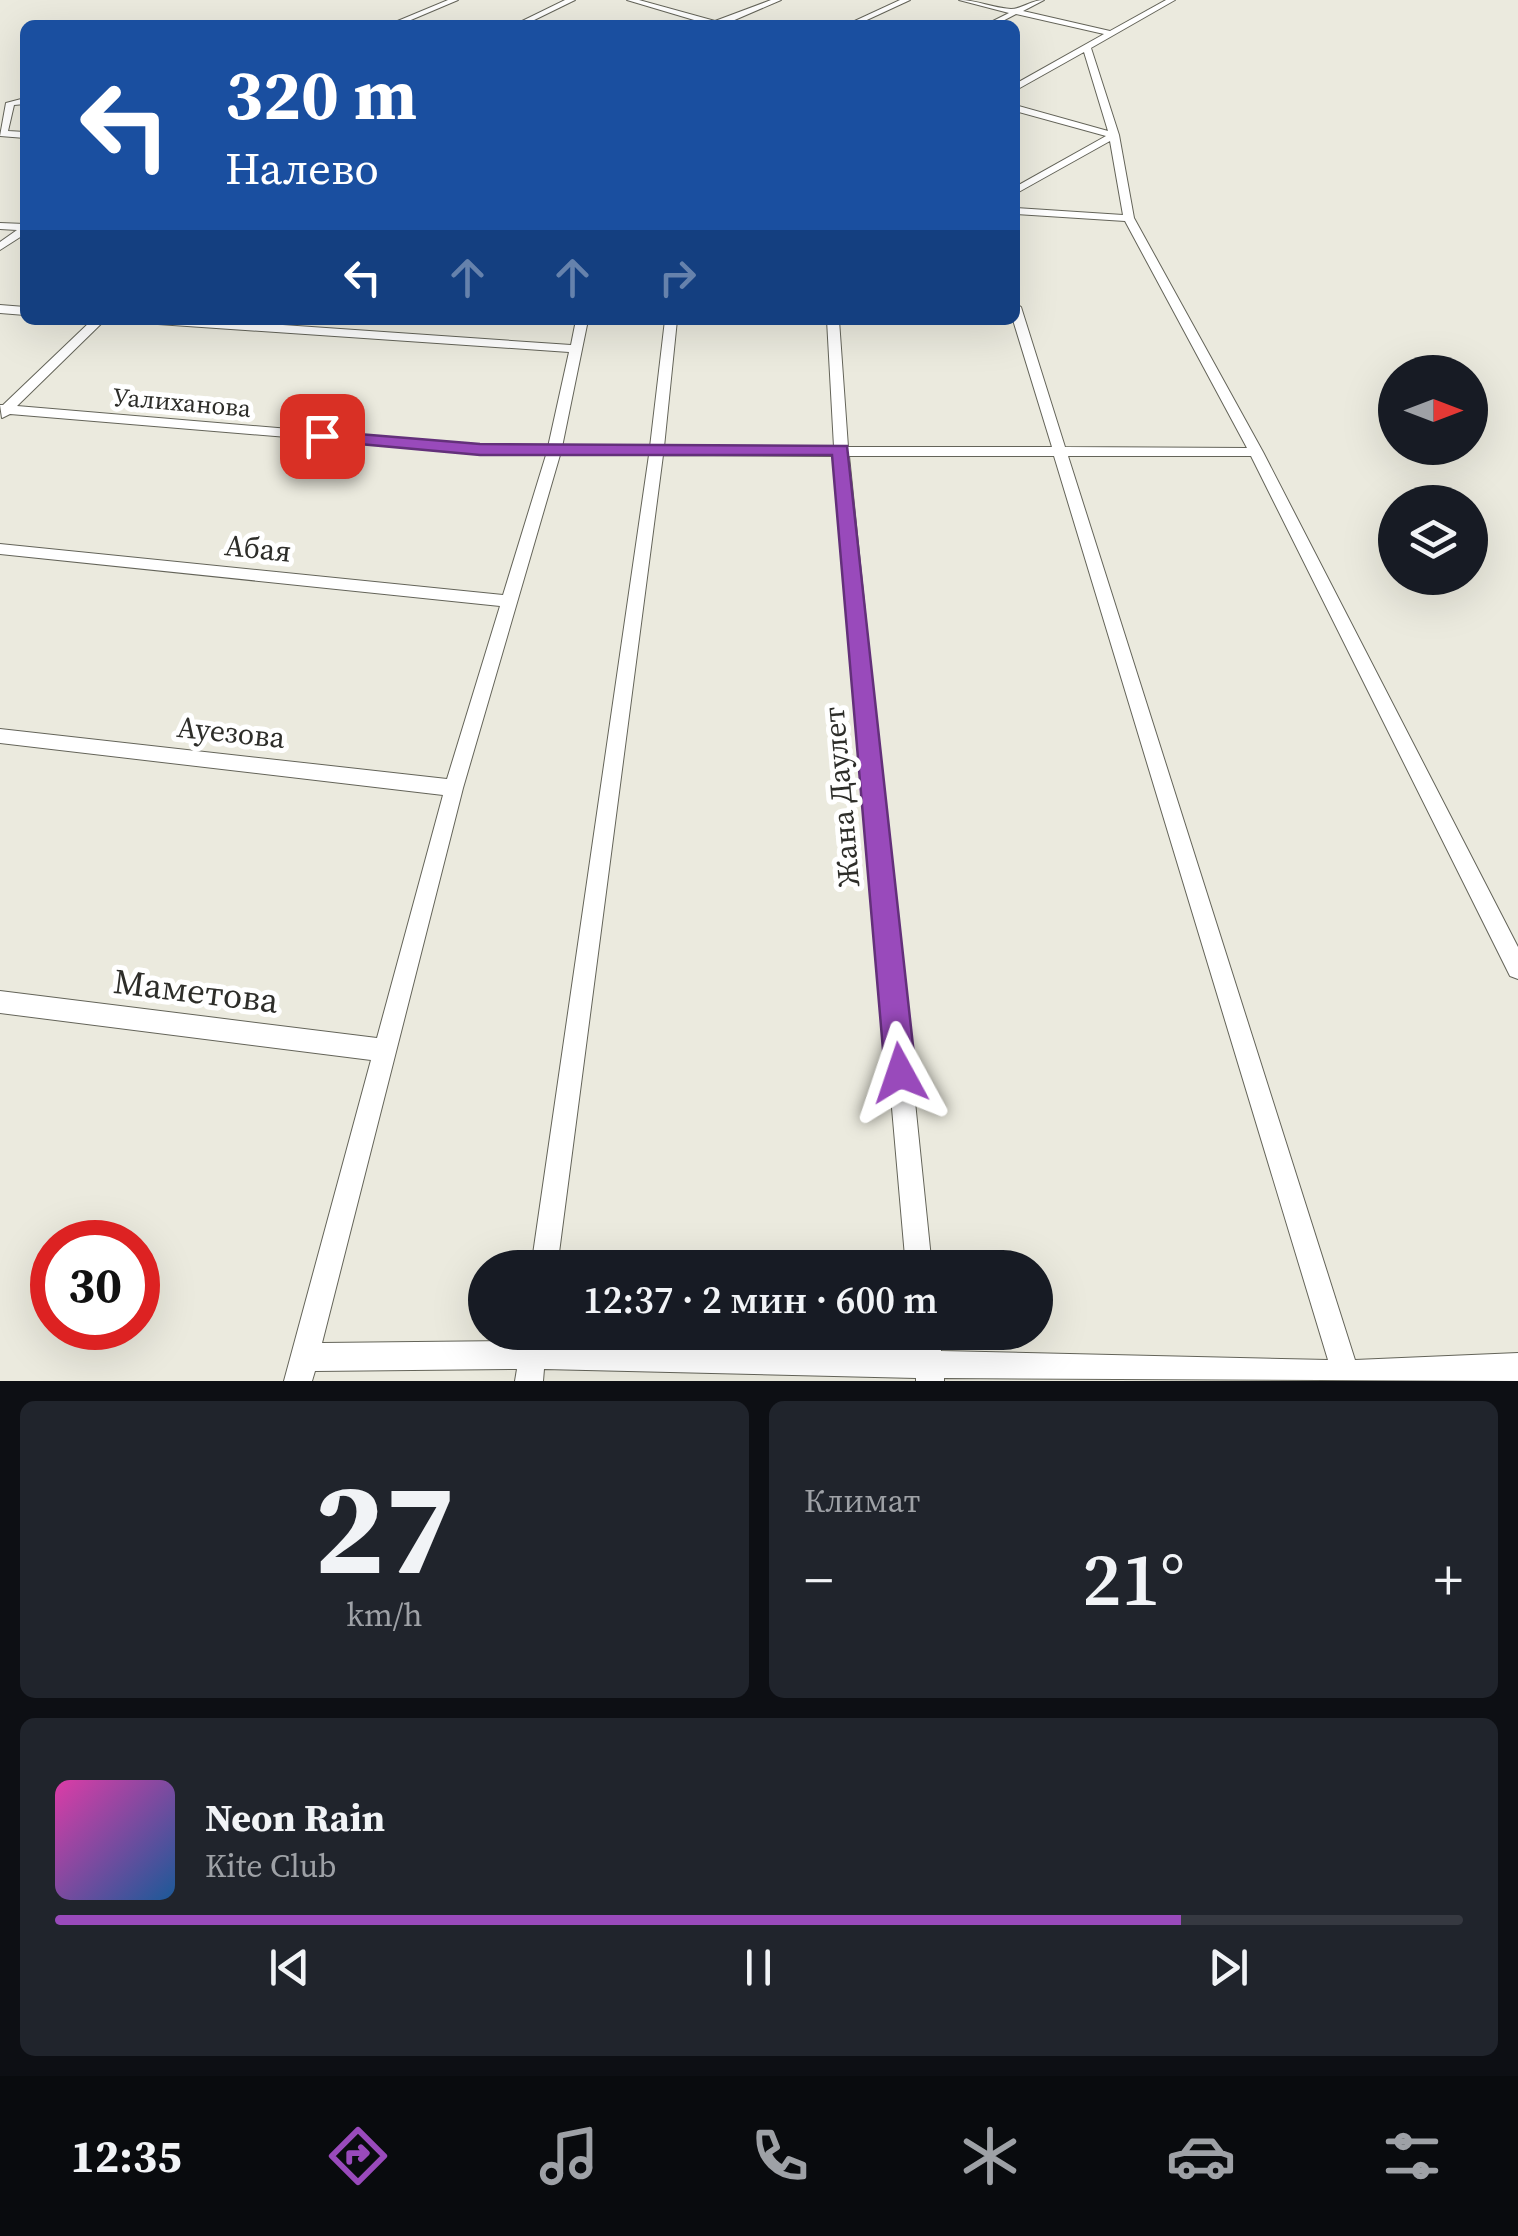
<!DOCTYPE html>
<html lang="ru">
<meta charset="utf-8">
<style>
:root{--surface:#171b24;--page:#20242c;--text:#f1f3f6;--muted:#9ea1a6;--line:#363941;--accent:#994abb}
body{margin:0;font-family:"Source Serif 4",serif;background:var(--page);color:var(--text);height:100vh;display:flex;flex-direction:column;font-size:38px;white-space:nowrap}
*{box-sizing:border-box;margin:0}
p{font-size:32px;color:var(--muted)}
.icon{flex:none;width:55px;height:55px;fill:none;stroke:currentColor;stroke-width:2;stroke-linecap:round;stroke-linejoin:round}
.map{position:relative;height:1381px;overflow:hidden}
.details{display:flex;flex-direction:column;gap:20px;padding:20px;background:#0d0f14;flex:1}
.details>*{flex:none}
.banner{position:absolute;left:20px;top:20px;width:1000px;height:305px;border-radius:15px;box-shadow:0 10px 40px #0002;background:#1a4fa0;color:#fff;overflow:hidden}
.needle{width:65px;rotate:90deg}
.fabs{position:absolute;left:1378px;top:355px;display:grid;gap:20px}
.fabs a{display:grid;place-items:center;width:110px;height:110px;border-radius:50%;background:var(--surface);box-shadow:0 10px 40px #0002;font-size:50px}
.speed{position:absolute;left:30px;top:1220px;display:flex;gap:20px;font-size:50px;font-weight:700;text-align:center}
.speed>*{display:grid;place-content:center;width:130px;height:130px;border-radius:50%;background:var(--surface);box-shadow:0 10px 40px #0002;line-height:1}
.speed .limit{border:15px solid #d22;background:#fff;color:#111}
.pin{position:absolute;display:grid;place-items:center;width:85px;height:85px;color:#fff;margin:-42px;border-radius:20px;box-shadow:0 5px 15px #0006}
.me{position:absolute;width:110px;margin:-55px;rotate:355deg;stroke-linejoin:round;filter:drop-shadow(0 0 8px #0008)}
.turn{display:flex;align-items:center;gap:35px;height:210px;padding:0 40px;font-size:45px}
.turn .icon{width:130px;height:130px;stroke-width:2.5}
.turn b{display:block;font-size:70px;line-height:85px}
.lanes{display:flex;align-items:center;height:95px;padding:0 40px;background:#0003;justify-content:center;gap:50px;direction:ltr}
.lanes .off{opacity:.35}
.big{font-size:75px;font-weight:600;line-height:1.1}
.details .tile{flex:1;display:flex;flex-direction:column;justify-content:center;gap:15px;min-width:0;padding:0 35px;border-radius:15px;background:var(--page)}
.details .dial{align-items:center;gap:0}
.dial b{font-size:130px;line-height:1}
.song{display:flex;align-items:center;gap:30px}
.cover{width:120px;height:120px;border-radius:15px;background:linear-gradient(135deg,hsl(320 70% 55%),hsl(210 70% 35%))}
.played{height:10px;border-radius:5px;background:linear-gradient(90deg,var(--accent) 80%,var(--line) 80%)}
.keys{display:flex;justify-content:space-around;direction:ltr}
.heat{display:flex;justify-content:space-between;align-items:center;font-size:55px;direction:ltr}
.details .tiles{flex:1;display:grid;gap:20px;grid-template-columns:1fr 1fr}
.tile:last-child{grid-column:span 2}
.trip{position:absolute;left:468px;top:1250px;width:585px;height:100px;border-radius:50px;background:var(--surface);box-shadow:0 10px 40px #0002;font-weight:600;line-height:100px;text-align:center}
.dock{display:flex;height:160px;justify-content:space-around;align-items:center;background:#090b0e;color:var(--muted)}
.dock .icon{width:70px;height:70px}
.dock .active{color:var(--accent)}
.dock b{font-size:45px;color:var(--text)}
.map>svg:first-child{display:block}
</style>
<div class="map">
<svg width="1518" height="1381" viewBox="0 0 1518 1381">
<rect width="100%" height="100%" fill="#ebeade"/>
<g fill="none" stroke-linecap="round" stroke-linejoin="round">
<!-- minor casing -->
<g stroke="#646459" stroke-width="2">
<path id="minor" d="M448 0H458L399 25H388Z
M565 0H575L524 25H514Z
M627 0H639L715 21 771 0H781L723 25H711Z
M900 0H910L856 25H846Z
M959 0C977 0 993 8 1011 9 1022 9 1031 0 1044 0L1023 11 1110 31 1166 0H1175L1091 48 1119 135 1134 218 1263 452 1518 947V979L1510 976 1251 456H1068L1355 1360 1518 1353V1381L944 1378V1381H916V1378L544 1369 543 1381H515L517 1369 315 1371 312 1381H284L371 1060 0 1013V991L377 1038 443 795 0 743V729L447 779 500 606 0 554V544L503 595 546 455 480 453 10 414 2 418 0 405H3L92 320H105L17 406 480 445 548 447 569 352 158 324 152 320H210L571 345 576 320H588L562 447H650L665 320H677L664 447H834L827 320H839L848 447H1052L1013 320 1015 303 1021 307 1065 447 1247 448 1125 221 1015 214V208L1123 215 1110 141 1015 194V187L1106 136 1015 111V105L1108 131 1084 52 1018 89 1015 90V84L1104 34 1016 14 995 25H985L1009 13ZM560 455H649L531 1268H557L663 455 835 456 906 1268H932L849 456H1054L1328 1360 941 1351 939 1332H911L913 1350 547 1342 548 1332H521L520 1341 322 1343 463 788Z
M25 98V104L14 105 8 131 25 132V138L0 136 6 103Z
M0 223 25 224V234L0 250V242L17 230 0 229Z
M0 305 25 307V315L0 313Z"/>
</g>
<!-- minor -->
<use href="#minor" fill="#fff" fill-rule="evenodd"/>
</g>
<!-- route -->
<path fill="#994abb" stroke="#63307a" stroke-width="2.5" d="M322 431 480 444 847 446 916 1073 911 1083 900 1088 890 1083 885 1073 832 455H480L316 440V432Z"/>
<g text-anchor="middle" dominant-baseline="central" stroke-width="10" stroke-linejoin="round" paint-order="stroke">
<!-- far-street labels -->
<g font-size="25" fill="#2d2d29" stroke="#fff">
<text transform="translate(182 402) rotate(5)">Уалиханова</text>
</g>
<!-- street labels -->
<g font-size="30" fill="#2d2d29" stroke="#fff">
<text transform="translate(258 548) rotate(6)">Абая</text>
<text transform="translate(231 732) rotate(6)">Ауезова</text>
<text transform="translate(841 797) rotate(-95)">Жана Даулет</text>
</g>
<!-- near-street labels -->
<g font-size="35" fill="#2d2d29" stroke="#fff">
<text transform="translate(196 991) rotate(7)">Маметова</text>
</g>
</g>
</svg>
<div class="fabs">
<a><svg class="needle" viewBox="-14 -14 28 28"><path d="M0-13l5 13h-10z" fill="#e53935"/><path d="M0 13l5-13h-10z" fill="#9ea1a6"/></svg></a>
<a><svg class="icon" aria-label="layers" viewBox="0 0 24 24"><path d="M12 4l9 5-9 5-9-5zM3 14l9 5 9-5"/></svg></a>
</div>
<div class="speed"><div class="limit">30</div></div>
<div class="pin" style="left:322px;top:436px;background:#d93025"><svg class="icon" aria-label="arrive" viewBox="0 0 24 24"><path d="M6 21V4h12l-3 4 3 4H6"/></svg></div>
<svg class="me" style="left:900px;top:1073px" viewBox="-20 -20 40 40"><path d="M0-17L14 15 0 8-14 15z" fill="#994abb" stroke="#fff" stroke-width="4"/></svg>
<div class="trip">12:37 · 2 мин · 600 m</div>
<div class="banner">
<div class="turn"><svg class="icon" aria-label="left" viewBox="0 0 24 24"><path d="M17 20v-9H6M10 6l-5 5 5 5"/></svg><div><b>320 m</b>Налево</div></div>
<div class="lanes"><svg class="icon" aria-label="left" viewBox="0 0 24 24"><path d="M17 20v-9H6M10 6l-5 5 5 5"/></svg><svg class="icon off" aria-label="ahead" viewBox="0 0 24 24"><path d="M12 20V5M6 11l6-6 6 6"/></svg><svg class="icon off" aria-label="ahead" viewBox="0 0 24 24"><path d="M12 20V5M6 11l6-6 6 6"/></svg><svg class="icon off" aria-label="right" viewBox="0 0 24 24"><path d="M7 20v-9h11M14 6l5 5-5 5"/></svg></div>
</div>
</div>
<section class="details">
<div class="tiles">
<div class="tile dial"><b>27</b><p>km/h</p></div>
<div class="tile"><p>Климат</p>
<div class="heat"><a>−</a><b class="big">21°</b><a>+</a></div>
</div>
<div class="tile">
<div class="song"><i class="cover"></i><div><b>Neon Rain</b><p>Kite Club</p></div></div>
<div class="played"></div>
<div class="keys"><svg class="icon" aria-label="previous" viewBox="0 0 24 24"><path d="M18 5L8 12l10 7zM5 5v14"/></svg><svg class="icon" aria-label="pause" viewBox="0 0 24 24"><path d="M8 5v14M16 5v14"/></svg><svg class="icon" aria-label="next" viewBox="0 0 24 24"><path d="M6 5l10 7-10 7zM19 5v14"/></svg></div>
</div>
</div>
</section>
<nav class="dock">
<b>12:35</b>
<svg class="icon active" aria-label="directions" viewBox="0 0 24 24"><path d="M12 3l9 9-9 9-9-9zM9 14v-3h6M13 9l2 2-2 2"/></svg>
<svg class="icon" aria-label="music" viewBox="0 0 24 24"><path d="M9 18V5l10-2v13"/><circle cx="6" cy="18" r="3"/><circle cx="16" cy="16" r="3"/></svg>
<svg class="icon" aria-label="phone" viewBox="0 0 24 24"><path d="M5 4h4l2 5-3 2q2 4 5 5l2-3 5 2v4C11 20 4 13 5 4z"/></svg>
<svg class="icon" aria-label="climate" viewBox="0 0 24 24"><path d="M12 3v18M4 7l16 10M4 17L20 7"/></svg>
<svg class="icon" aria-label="car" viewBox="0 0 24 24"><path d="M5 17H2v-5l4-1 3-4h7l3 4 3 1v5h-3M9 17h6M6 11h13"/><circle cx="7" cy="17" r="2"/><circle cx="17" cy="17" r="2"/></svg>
<svg class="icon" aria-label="filters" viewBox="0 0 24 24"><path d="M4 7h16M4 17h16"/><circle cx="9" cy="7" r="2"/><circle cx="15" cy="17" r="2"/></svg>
</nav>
